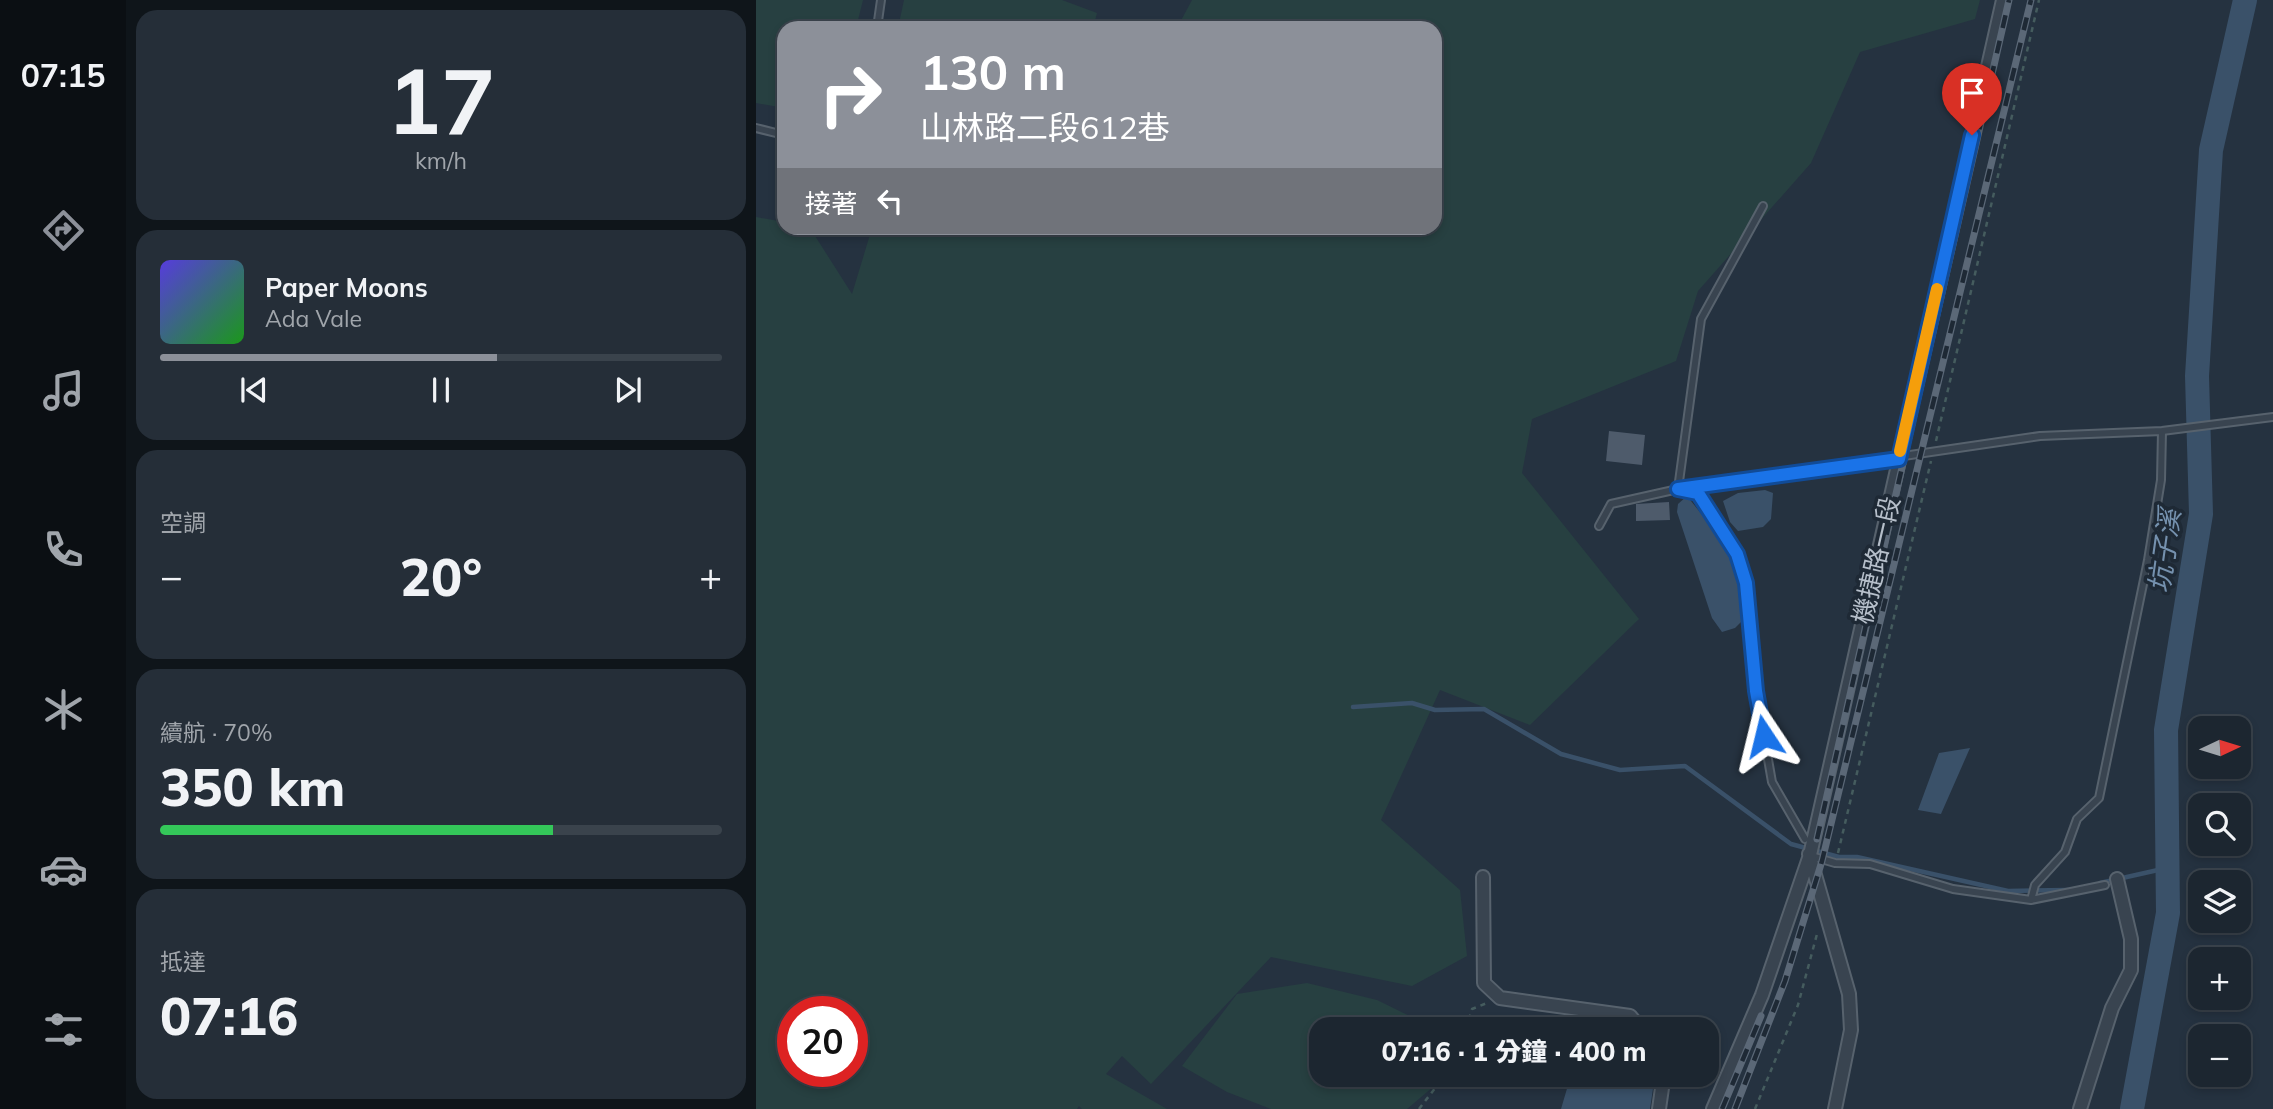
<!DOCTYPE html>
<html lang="zh-TW">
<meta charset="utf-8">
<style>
:root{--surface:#1c2630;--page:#252e38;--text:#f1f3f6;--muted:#a0a5ab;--line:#3a434c;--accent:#8c9099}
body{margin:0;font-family:Mulish,"Noto Sans TC",sans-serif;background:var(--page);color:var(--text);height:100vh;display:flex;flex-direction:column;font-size:26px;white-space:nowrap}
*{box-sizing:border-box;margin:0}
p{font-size:23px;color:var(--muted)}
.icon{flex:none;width:38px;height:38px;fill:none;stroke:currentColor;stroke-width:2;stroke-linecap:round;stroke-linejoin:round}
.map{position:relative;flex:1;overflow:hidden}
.details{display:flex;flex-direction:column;gap:10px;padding:10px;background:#0f151a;width:630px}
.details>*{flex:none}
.top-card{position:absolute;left:21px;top:21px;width:665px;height:214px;border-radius:21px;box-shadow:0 4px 10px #0003,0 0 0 2px var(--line);background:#8c9099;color:#fff;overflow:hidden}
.needle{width:46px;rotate:86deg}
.fabs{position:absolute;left:1432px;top:716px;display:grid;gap:14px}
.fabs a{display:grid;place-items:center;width:63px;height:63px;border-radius:14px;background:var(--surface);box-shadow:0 4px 10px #0003,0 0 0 2px var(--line);font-size:35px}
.speed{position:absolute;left:21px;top:996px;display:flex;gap:14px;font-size:35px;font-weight:700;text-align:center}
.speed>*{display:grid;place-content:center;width:91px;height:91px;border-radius:50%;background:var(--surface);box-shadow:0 4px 10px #0003,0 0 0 2px var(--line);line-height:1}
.speed .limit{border:10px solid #d22;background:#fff;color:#111}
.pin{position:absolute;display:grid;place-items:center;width:60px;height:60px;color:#fff;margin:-72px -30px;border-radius:50% 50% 50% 0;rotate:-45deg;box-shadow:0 0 7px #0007}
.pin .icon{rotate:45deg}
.me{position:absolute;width:77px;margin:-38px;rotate:350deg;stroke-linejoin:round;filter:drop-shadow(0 0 5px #0008)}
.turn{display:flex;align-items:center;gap:24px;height:147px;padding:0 28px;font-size:32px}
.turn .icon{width:91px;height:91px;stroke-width:2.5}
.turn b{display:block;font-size:49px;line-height:60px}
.then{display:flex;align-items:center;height:66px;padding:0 28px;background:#0003;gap:14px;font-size:26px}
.big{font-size:52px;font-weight:800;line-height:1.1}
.details .tile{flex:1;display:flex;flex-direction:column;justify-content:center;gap:10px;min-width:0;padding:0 24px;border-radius:21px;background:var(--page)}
.details .dial{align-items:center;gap:0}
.dial b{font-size:91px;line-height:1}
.song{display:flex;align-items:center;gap:21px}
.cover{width:84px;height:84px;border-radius:10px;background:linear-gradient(135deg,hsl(250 70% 55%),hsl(120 70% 35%))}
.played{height:7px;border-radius:4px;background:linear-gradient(90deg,var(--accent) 60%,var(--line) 60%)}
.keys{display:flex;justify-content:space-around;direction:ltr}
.heat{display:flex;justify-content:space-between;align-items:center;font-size:38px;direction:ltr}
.charge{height:10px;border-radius:5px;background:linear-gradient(90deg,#34c759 70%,var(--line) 0)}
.trip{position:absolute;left:553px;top:1017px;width:410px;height:70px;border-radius:21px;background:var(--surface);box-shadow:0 4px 10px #0003,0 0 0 2px var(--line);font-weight:800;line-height:70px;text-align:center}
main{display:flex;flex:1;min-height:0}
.menu{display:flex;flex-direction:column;width:126px;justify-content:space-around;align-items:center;background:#0b0f13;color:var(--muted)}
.menu .icon{width:49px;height:49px}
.menu .current{color:var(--accent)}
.menu b{font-size:32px;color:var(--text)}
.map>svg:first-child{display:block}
</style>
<main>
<nav class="menu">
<b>07:15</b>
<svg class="icon current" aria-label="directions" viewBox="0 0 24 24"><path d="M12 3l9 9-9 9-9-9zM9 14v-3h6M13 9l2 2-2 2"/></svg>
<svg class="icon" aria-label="music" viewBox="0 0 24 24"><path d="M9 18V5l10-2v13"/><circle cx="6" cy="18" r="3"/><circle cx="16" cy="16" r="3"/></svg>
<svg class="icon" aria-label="phone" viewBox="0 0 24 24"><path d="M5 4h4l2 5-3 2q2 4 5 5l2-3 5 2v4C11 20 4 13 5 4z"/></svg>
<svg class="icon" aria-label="climate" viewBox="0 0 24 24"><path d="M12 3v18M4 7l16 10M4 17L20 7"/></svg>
<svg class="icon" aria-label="car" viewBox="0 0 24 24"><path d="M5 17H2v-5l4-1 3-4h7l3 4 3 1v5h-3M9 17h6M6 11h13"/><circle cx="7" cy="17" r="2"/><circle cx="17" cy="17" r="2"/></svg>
<svg class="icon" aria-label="filters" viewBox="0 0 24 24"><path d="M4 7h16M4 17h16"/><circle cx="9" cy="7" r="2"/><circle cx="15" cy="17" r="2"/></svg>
</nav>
<section class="details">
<div class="tile dial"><b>17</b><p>km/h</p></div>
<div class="tile">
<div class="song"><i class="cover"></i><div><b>Paper Moons</b><p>Ada Vale</p></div></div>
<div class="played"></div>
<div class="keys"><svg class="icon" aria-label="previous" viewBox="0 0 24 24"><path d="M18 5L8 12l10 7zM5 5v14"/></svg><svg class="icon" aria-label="pause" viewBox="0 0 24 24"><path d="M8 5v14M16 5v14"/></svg><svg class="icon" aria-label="next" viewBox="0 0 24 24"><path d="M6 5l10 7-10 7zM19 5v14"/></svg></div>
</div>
<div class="tile"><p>空調</p>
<div class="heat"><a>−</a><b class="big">20°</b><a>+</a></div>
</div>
<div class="tile"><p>續航 · 70%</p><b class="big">350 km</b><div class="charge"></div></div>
<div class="tile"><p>抵達</p><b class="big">07:16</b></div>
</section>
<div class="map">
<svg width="1517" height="1109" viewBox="0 0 1517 1109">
<rect width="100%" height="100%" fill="#253240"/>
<!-- green -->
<path fill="#274041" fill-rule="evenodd" d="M0 0H107L100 28H28V108L0 103Z
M148 0H306L341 13 337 28H142Z
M436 0H1224L1219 19 1104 52 1055 163 942 291 920 361 776 419 766 473 883 619 774 725 684 690 625 820 704 890 711 956 656 986 515 957 395 1084 366 1056 350 1074 411 1109H326L323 1106 321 1109H0V217L28 222V228H54L96 294 116 228H679V28H421ZM37 1012H96V1071H37Z
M551 983 621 1000 680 1029H565V1074L690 1076 651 1109H515L471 1092 426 1066 481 994Z"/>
<!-- water -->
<path fill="#3a5169" d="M1009 490 1017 493 1015 519 1007 527 982 531 974 522 967 501 982 493Z
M931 496 963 536 981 570 987 620 979 628 966 632 956 618 921 512 922 504Z
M1214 748 1185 814 1162 810 1183 753Z
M815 1075H899L894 1109H805Z"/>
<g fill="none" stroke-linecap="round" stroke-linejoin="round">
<!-- stream -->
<path stroke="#3a5169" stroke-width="4.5" d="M597 707 656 703 679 710 728 709 805 754 864 770 929 766 1035 844 1083 857H1101L1252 891 1312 890
M1344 883 1411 868"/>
<!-- river -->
<path stroke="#3a5169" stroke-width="24" d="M1376 1109 1412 913 1410 730 1445 514 1441 376 1455 150 1489 0"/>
</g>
<!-- building -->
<path fill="#4e5b6b" d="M853 431 889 435 886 465 850 461Z
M913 502 914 520 880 521V504Z"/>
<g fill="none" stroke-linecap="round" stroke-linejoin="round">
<!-- lane casing -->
<g stroke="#57626d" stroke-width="10">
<path id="lane" d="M121 28 125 0
M0 128 28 135
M1007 206 945 319 922 489 942 493 981 554 990 583 1000 691 1016 782 1049 839
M843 526 855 504 922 489 1284 436 1406 431 1517 417
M1055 856 1079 863 1114 864 1197 889 1275 900 1349 885
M1275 900 1279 885 1309 852 1321 819 1343 798 1392 560 1405 480 1406 431"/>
</g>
<!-- street casing -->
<g stroke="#57626d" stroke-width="16">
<path id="street" d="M1053 854 1093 994 1095 1030 1079 1109
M727 877 728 983 744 998 874 1016 885 1029
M903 1109 908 1074
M957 1109 1006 995 1054 855 1247 0
M1324 1109 1356 1008 1375 970V939L1361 879"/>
</g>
<!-- path -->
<path stroke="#455c5e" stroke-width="2.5" stroke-dasharray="5 5" stroke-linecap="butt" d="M1180 441 1283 0
M1082 853 1175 461
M710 1029 716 1009 731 1003
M663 1109 690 1074
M999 1109 1042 1005 1061 934"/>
<!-- lane -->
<use href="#lane" stroke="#394450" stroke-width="6"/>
<!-- street -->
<use href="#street" stroke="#394450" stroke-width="12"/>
<!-- rail casing -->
<g stroke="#5b6877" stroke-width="7">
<path id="rail" d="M1061 839 1253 0
M966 1109 1005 1016
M979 1109 1029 981 1066 861 1275 0"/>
</g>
<!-- rail -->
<use href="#rail" stroke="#1e2935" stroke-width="4.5" stroke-dasharray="13" stroke-linecap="butt"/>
</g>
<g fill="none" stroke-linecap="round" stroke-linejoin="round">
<!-- route casing -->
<g stroke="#114b97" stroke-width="18">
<path id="route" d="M1008 736 1000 691 990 583 981 554 942 493 922 489 1143 459 1216 135"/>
</g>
<!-- route -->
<use href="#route" stroke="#1a73e8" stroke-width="12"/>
<!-- slow -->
<path stroke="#f59e0b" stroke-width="12" d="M1144 451 1181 289"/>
</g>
<g text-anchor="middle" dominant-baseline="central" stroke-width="7" stroke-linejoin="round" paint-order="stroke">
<!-- street labels -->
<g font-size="26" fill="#b6bfca" stroke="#1e2935">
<text transform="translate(1120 560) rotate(-77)">機捷路一段</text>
</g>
<!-- water labels -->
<g font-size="28" font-style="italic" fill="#7591ae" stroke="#1e2935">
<text transform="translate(1408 551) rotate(-82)">坑子溪</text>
</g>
</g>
</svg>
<div class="fabs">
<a><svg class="needle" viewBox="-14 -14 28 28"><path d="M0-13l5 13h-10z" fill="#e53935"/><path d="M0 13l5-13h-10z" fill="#a0a5ab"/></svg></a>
<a><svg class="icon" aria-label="search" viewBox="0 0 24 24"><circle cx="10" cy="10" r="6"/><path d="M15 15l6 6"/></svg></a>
<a><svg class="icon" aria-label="layers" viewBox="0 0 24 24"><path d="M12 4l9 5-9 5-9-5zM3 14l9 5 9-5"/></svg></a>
<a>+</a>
<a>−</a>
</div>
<div class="speed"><div class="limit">20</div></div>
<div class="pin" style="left:1216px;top:135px;background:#d93025"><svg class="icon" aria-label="arrive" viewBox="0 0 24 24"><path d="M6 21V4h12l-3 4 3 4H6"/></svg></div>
<svg class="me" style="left:1008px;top:736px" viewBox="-20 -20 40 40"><path d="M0-17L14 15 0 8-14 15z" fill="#1a73e8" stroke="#fff" stroke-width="4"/></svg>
<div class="trip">07:16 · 1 分鐘 · 400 m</div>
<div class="top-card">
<div class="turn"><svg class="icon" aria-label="right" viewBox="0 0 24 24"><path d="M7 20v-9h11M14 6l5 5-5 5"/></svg><div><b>130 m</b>山林路二段612巷</div></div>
<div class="then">接著<svg class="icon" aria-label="left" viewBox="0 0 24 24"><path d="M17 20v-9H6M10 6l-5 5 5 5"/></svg></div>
</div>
</div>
</main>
